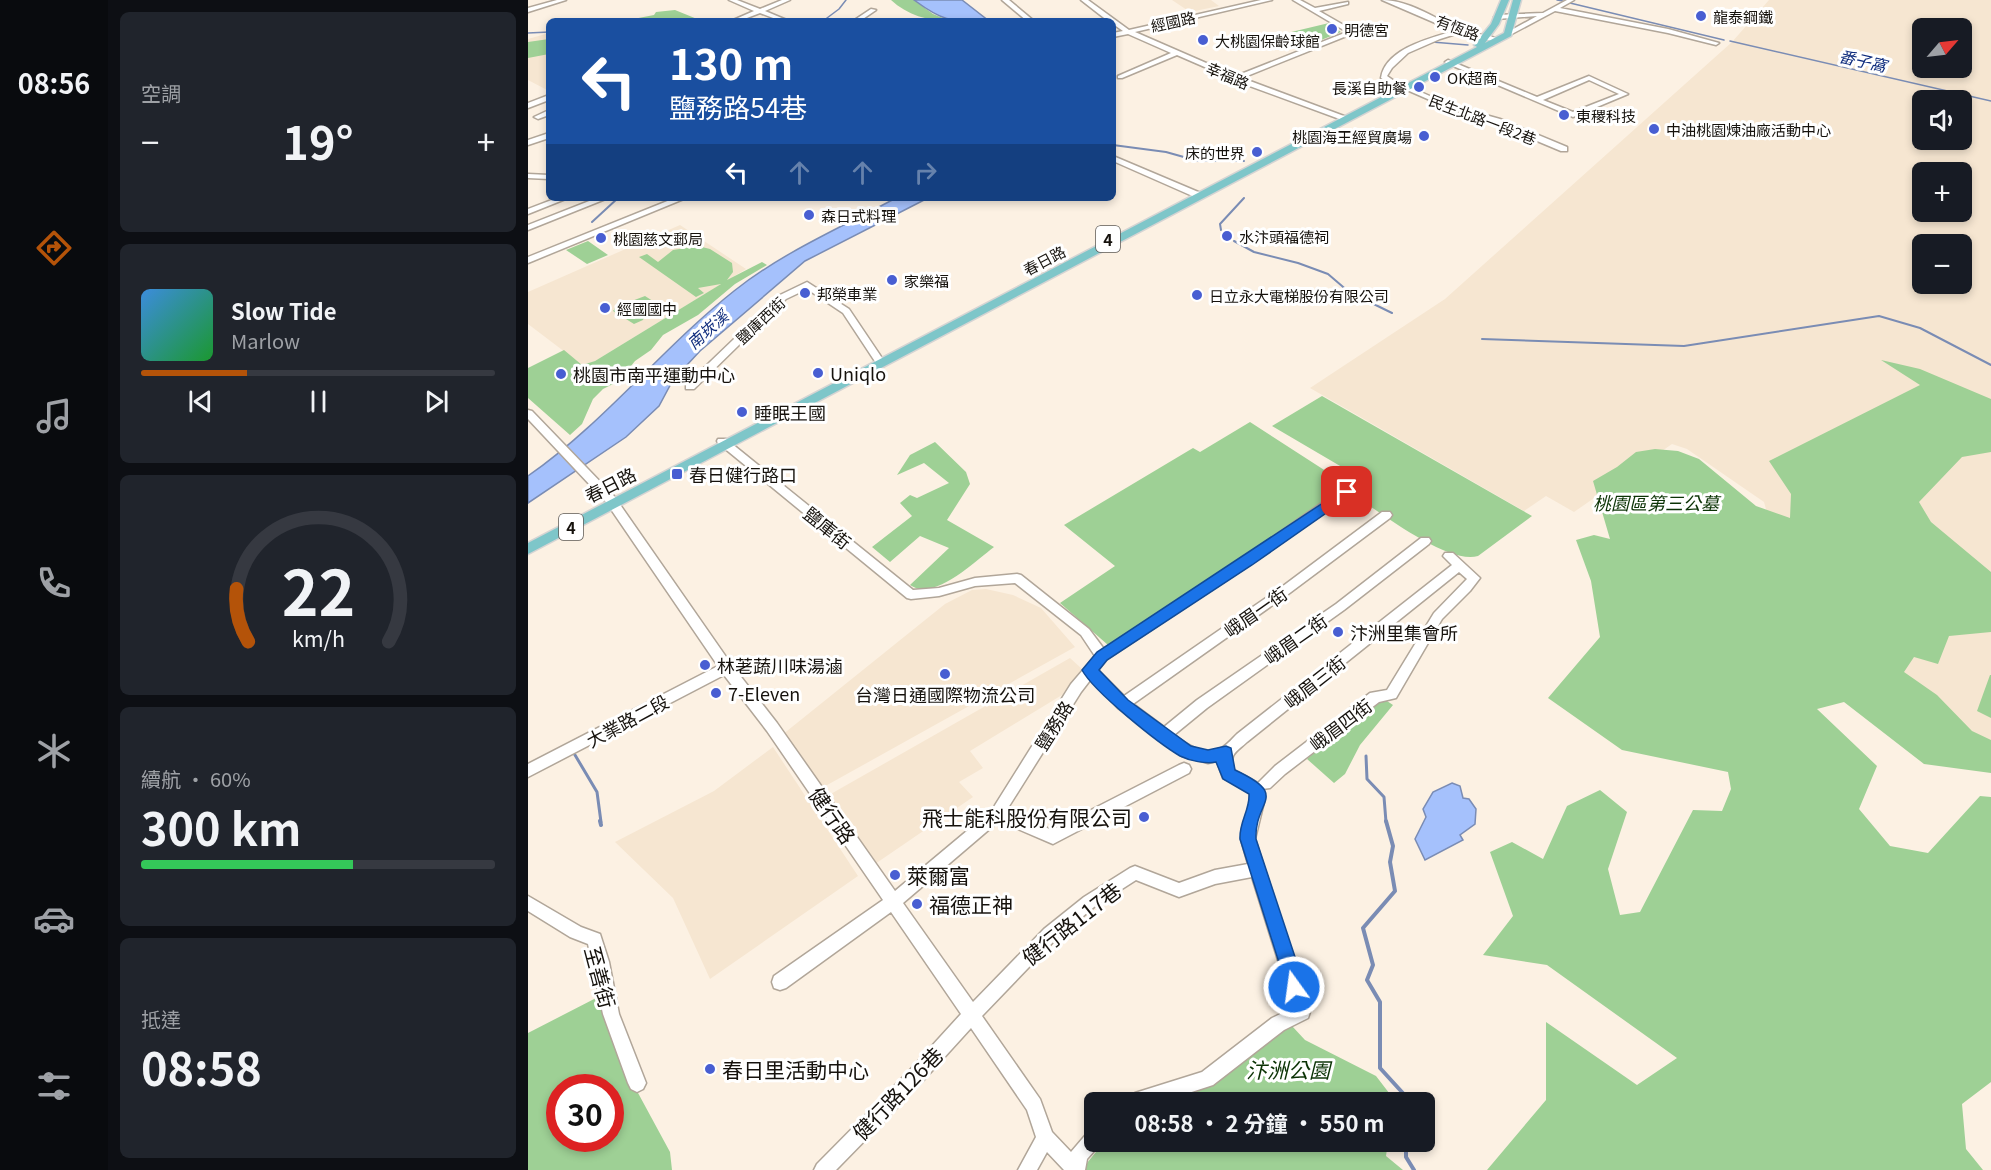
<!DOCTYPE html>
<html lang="zh-TW">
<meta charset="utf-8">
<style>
:root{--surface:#171b24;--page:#20242c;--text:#f1f3f6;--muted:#9ea1a6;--line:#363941;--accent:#b45309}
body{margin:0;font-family:Georgia,"Noto Sans TC",serif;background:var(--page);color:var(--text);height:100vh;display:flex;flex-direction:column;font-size:22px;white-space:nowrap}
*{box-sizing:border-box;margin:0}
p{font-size:20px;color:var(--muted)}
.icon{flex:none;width:33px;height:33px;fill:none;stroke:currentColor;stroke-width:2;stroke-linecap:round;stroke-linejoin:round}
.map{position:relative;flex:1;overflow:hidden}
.drawer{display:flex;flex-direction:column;gap:12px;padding:12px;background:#0d0f14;width:420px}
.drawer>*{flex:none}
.top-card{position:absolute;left:18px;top:18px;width:570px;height:183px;border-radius:9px;box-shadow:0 3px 9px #0003;background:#1a4fa0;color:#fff;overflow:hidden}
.needle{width:39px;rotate:62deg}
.fabs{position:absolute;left:1384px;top:18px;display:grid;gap:12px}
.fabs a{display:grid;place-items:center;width:60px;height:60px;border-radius:9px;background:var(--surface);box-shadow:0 3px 9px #0003;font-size:30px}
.speed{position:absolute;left:18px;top:1074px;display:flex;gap:12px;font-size:30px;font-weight:700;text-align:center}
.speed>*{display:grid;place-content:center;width:78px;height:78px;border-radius:50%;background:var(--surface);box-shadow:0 3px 9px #0003;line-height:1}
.speed .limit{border:9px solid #d22;background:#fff;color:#111}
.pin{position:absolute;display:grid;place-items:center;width:51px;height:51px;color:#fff;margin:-26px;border-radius:12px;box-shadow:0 3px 9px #0006}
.me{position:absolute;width:66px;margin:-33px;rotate:346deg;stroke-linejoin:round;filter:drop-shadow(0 0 4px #0008)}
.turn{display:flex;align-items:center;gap:21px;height:126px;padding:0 24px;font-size:27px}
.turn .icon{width:78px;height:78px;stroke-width:2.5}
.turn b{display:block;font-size:42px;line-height:51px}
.lanes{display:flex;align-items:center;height:57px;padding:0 24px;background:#0003;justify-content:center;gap:30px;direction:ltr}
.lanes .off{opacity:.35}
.big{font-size:45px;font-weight:700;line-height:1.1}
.drawer .tile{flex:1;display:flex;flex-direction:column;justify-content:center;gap:9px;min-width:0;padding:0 21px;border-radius:9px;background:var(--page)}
.drawer .dial{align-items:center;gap:0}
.dial svg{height:156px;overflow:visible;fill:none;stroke:var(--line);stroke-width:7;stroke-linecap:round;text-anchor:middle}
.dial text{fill:var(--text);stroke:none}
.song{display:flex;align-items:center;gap:18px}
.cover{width:72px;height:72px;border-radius:9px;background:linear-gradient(135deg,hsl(210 70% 55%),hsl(130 70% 35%))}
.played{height:6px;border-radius:3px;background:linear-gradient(90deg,var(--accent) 30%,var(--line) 30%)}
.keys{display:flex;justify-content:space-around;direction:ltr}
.heat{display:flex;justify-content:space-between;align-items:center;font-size:33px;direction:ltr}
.charge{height:9px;border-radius:4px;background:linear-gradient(90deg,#34c759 60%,var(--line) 0)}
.trip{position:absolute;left:556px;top:1092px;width:351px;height:60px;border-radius:9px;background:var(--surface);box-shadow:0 3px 9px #0003;font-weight:700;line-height:60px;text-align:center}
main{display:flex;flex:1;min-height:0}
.tabs{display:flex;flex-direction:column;width:108px;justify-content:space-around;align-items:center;background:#090b0e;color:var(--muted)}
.tabs .icon{width:42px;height:42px}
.tabs .active{color:var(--accent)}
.tabs b{font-size:27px;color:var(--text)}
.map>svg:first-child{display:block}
</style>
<main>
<nav class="tabs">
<b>08:56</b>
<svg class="icon active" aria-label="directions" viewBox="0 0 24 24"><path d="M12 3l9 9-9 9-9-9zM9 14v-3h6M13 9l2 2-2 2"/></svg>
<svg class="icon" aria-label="music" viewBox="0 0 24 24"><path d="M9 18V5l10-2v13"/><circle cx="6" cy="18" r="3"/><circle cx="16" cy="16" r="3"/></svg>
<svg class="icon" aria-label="phone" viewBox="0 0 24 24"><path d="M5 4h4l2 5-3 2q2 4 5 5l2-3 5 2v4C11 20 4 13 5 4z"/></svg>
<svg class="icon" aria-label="climate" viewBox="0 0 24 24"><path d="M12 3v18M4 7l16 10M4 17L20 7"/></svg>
<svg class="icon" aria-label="car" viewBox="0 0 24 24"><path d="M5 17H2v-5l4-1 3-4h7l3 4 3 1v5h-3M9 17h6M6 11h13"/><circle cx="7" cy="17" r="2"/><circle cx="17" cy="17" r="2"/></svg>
<svg class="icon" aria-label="filters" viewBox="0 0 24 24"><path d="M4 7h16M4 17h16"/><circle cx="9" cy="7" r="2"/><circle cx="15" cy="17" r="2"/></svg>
</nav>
<section class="drawer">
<div class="tile"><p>空調</p>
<div class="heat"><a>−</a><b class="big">19°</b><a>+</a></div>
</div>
<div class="tile">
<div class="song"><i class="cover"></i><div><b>Slow Tide</b><p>Marlow</p></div></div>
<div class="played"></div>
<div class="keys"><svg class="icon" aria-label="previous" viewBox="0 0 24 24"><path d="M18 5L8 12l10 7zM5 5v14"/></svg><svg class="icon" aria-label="pause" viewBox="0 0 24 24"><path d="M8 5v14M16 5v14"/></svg><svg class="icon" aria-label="next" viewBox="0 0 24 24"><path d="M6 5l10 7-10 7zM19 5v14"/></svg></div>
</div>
<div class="tile dial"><svg viewBox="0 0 100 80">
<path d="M14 69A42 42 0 1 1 86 69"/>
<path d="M14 69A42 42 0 0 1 8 42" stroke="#b45309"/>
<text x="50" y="56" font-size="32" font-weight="700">22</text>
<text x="50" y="72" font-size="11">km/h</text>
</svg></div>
<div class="tile"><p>續航 · 60%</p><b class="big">300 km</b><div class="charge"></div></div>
<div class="tile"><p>抵達</p><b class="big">08:58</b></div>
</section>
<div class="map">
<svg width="1463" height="1170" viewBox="0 0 1463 1170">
<rect width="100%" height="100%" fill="#fcf1e3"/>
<!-- built -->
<path fill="#f6e6d1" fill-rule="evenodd" d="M644 0H683L691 6 662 12Z
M1241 0H1463V772L1271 625 1236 502 1159 449 1144 444 1046 512 1018 496 996 511 782 388 917 299 1204 42ZM1395 28H1434V68H1395ZM1395 100H1434V140H1395ZM1395 172H1434V212H1395ZM1395 244H1434V284H1395Z
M21 33V91L0 80V39Z
M152 225 218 269 67 361 54 365 0 324V292Z
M458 589 485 595 513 608 547 647 292 789 254 735 417 604 444 590Z
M542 658 554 669 534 695 442 751 455 768 431 782 445 797 347 864 301 795Z
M245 747 330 876 182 979 145 898 87 842 186 791Z"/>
<!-- green -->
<path fill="#9ed095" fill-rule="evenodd" d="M363 0H386L405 14 422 21C400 21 379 15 363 0Z
M147 10 174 21H95L126 15 128 12Z
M801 23 813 32 776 47 755 34Z
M21 39V54L0 58V42Z
M60 241 80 255 59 264 38 250Z
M170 246 182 249 204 263 205 272 199 280 234 262 239 265 207 284 170 315 135 335 123 350 107 361 91 381 75 389 65 399 54 424 42 435 0 398V368L36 350 54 365 67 361 193 284 170 288 176 293 168 297 111 257 119 254 130 262 145 250Z
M117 296 131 305 132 308 117 315 115 320 106 324 85 311 88 307Z
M1353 360 1392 369 1463 399V452L1434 457 1391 502 1403 522 1463 572V632L1421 636 1410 664 1386 657 1376 672 1409 695 1444 731 1463 740V773L1396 764 1316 702 1289 709 1349 766 1331 809 1362 846 1400 853 1452 796 1463 797V1082L1434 1104 1438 1149 1455 1170H959L1018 1100V1022L1109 1085 1149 1058 1019 965 955 955 985 916 962 852 984 842 1015 859 1039 806 1072 790 1099 812 1080 869 1092 915 1112 912 1165 810 1194 811 1203 789 1200 772 1094 750 1020 698 1072 637 1063 581 1048 540 1066 535 1082 539 1065 481 1089 467 1108 452 1127 449 1150 451 1171 459 1228 506 1262 518 1263 494 1241 461 1392 385Z
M794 396 1004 516 950 556C918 565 849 509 819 491L836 480 744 426Z
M722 422 821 486 580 645 532 603 587 566 536 525 665 448 672 452Z
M407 442 438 472 442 484 419 520 466 547C446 562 406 602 382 585L421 548 392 536 362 562 344 547 384 516 372 503 382 495 389 498 421 483 396 463 369 475 382 455Z
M1462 675H1463V718L1449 711Z
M850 695 865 705 832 745 817 774 806 783 779 759Z
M70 997 90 1056 142 1152 144 1170H0V1033ZM32 1088H82V1138H32Z
M764 1026 777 1040 848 1076 868 1102H634C661 1093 684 1084 707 1068 727 1055 743 1037 764 1026Z
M576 1142H860L858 1156 875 1170H556L555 1168Z"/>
<!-- water -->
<path fill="#a5c1fc" stroke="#7a8cb4" stroke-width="1.5" d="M386 0H434L461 21C423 21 417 23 386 0Z
M368 198H400L277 261 172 351 145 380 131 406 98 437 0 503V476C76 423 134 348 206 291 255 252 314 227 368 198Z
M924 783 932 786 935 798 941 799 948 809 947 824 932 835 935 840 897 860 887 839 898 817 895 809 905 792Z"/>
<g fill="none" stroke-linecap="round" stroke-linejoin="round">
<!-- stream-far3 -->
<path stroke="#7a8cb4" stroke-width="1.5" d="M1029 0 1035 1
M1042 3 1196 40
M295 21 311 9 318 0
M0 33 21 32
M1202 41 1463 101
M904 42 940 45"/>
<!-- stream-far2 -->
<path stroke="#7a8cb4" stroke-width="2" d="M585 145 638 152 670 161H716
M64 222 90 198
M693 230 692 224 716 198
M706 241 726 252 770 263 800 274 821 292 864 313
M954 339 1156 346 1351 316 1392 328 1463 365"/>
<!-- stream-far1 -->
<path stroke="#7a8cb4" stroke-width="3" d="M47 755 69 792 73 822
M838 756 839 779 856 797 858 822"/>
<!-- stream -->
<path stroke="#7a8cb4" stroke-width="4" d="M72 821 73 825
M858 821 865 846 862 862 867 891 835 928 845 965 839 980 852 1002V1068L883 1102
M878 1142V1157L886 1170"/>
<!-- minor casing -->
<g stroke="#b1a699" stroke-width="3">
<path id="minor" d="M29 0H38L0 12V8Z
M201 0H209L232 9 254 0H262L237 11 261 21H253L232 13 211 21H203L226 11Z
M474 0H481L506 21H499Z
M553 0H560L601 30 733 0H744L607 32 708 76 819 32 765 0H772L787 8 820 2V4L791 11 826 31V33L714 78 824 119 817 121 708 81H701L702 78 649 55 594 78H590V76L643 53 600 34 585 37V33L595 31 585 24V21H580Z
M854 0C883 0 910 21 936 31 948 35 962 34 972 40L969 42 931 33 912 39 880 53 864 68 859 76 872 85H877L922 105 972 119 1039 147V151H1033L966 123 918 107 879 90 874 91 853 78C857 49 902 38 926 31Z
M1039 0H1046L1032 8 1140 29 1191 43 1188 45 1140 33 1027 11 980 36 978 35V33L1009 16 969 19 966 17 969 15 1015 13Z
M343 9 348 10 332 21H325Z
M920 60 1009 97 1061 76 1100 94 1045 117 918 63 917 62ZM1061 80 1091 94 1045 112 1015 100Z
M21 95V100L0 108V103Z
M21 110V115L10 119 6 117Z
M21 133V138L0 145V140Z
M585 156 675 194 676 196 669 198 585 161Z
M0 174 21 175V179L0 178Z
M29 198H40L0 214V209Z
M69 198H80L0 230V225Z
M147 198H158L0 263V257Z
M279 282 321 309 358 364 356 366H350L315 313 279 289 258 299 166 389H158V385L252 295Z
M0 410 4 411 86 496 203 664 249 723 367 891 464 810 543 684 567 656 553 635 487 583 447 586 411 596 383 599 379 598 190 443 189 441 190 439H198L385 590 411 588 447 578 489 574 493 575 561 629 576 649 715 558 815 488H823L825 491 823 494 723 564 579 659 570 670 596 696 751 589 854 512H862L864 515 862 518 759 595 605 704 636 727 669 700 808 604 893 538H901L903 541 901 544 816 610 679 708 646 735C659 745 678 758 695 747 700 744 705 738 709 734L924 565 915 556 917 553H925L952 578 942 591 914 619 868 698 851 702 757 774 742 788 734 789 736 802 727 839 782 1012 780 1018 756 1030 685 1085 633 1102H599L601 1096 607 1093 674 1072 744 1018 765 1008 724 877 687 884 651 897 608 880 566 907 528 939 454 1016 512 1099 524 1132 543 1152 561 1131 567 1128V1142H574L559 1159 557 1170H536L519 1152 509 1170H490L508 1137 499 1110 443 1028 393 1083 308 1170H286L289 1164 381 1071 433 1014 363 912 258 988 252 990 246 988 244 982 246 976 355 900 239 731 196 675 0 777V764L190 666 78 502 0 419ZM931 572 939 579 906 613 859 690 842 693 747 766 730 783 706 770C701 754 707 753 719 742ZM563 679 590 708 654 756 680 763 689 761 695 778 715 788 722 793V802L713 839 720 864 687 870 651 883 607 866 602 868 556 897 516 929 445 1002 375 903 471 821 525 844 661 773 663 769 661 765 656 763 651 765 524 830 478 811 553 692Z
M0 896 53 927 72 934 81 962 91 1014 118 1083 115 1089 109 1092 103 1089 100 1083 75 1014 60 944 42 937 0 911Z"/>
</g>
<!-- major casing -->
<g stroke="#d5d4d3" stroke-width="3">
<path id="major" d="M973 0H981L971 24 957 43 976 33 985 0H993L983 36 0 554V543L949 47 946 45 963 24Z"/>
</g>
<!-- minor -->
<use href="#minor" fill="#fff" fill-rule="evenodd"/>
<!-- major -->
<use href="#major" fill="#7ec6c9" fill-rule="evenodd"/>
</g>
<!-- route -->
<path fill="#1a73e8" stroke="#114b97" stroke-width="1.5" d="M819 487 824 489 826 492 824 495 724 565 579 660 571 670 600 700 663 746 680 750 698 746 703 748 707 770C763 796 726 800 728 839L771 969 775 987 772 994 766 996 759 994 753 969 712 839C711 822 722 810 721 794L695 779 688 762C678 764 662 761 652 756 630 743 566 692 554 670L569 652Z"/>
<!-- markers -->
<g fill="#485ed2" stroke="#fff" stroke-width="2">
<circle cx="1173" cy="16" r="6"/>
<circle cx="804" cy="29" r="6"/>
<circle cx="675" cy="40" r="6"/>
<circle cx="907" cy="77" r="6"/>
<circle cx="891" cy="87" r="6"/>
<circle cx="1036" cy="115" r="6"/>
<circle cx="1126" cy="129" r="6"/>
<circle cx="896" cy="136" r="6"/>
<circle cx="729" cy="152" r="6"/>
<circle cx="281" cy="215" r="6"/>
<circle cx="699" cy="236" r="6"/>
<circle cx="73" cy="238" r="6"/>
<circle cx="364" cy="280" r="6"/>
<circle cx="277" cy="293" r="6"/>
<circle cx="669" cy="295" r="6"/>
<circle cx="77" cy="308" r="6"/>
<circle cx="290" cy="373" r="6"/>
<circle cx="33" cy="374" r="6"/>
<circle cx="214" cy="412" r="6"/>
<rect x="143" y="468" width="12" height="12" rx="3"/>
<circle cx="810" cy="632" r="6"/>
<circle cx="177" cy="665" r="6"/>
<circle cx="417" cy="674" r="6"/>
<circle cx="188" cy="693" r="6"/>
<circle cx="616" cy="817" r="6"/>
<circle cx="367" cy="875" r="6"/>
<circle cx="389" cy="904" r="6"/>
<circle cx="182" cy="1069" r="6"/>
</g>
<g text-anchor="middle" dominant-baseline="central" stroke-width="6" stroke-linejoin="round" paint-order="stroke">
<!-- far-poi labels -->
<g font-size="15" fill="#16120d" stroke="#fff" text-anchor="start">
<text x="1185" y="16">龍泰鋼鐵</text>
<text x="816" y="29">明德宮</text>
<text x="687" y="40">大桃園保齡球館</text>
<text x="919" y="77">OK超商</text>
<text x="879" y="87" text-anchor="end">長溪自助餐</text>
<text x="1048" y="115">東稷科技</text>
<text x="1138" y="129">中油桃園煉油廠活動中心</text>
<text x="884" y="136" text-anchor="end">桃園海王經貿廣場</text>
<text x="717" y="152" text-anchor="end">床的世界</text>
<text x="293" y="215">森日式料理</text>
<text x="711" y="236">水汴頭福德祠</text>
<text x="85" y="238">桃園慈文郵局</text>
<text x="376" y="280">家樂福</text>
<text x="289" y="293">邦榮車業</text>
<text x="681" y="295">日立永大電梯股份有限公司</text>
<text x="89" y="308">經國國中</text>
</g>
<!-- far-street labels -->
<g font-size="15" fill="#16120d" stroke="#fff">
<text transform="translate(645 21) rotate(-12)">經國路</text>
<text transform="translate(930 27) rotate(20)">有恆路</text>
<text transform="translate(700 75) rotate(23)">幸福路</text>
<text transform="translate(955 119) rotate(21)">民生北路一段2巷</text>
<text transform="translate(516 260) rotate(-28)">春日路</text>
<text transform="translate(232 320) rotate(-43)">鹽庫西街</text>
</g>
<!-- far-water labels -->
<g font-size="16" font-style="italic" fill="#0f2c7d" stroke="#fff">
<text transform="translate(1335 60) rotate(13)">番子窩</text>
<text transform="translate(179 329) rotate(-42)">南崁溪</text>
</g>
<!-- shield labels -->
<g fill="#fff" stroke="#5c5956" stroke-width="1.5">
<rect x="568" y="226" width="24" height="26" rx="4.5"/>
<rect x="31" y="514" width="24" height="26" rx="4.5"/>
</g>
<g font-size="16" font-weight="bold" fill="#16120d">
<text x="580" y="239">4</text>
<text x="43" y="527">4</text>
</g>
<!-- poi labels -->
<g font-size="18" fill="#16120d" stroke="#fff" text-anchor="start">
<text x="302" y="373">Uniqlo</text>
<text x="45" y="374">桃園市南平運動中心</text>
<text x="226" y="412">睡眠王國</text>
<text x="161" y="474">春日健行路口</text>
<text x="822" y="632">汴洲里集會所</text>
<text x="189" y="665">林荖蔬川味湯滷</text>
<text x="200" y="693">7-Eleven</text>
<text x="417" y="694" text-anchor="middle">台灣日通國際物流公司</text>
</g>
<!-- street labels -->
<g font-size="18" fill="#16120d" stroke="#fff">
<text transform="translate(82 484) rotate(-27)">春日路</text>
<text transform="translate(300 527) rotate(39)">鹽庫街</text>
<text transform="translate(727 611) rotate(-35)">峨眉一街</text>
<text transform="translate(767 638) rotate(-35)">峨眉二街</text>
<text transform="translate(786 681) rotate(-38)">峨眉三街</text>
<text transform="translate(99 720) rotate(-28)">大業路二段</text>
<text transform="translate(812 724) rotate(-37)">峨眉四街</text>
<text transform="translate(525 725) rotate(-58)">鹽務路</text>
</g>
<!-- park labels -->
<g font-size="18" font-style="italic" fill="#0b3305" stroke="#fff">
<text x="1128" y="502">桃園區第三公墓</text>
</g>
<!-- near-street labels -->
<g font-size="21" fill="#16120d" stroke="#fff">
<text transform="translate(305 815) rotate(55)">健行路</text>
<text transform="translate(543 923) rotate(-38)">健行路117巷</text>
<text transform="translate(73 977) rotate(75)">至善街</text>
<text transform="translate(369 1093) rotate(-46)">健行路126巷</text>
</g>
<!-- near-poi labels -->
<g font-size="21" fill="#16120d" stroke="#fff" text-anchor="start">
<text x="604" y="817" text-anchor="end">飛士能科股份有限公司</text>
<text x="379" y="875">萊爾富</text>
<text x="401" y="904">福德正神</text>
<text x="194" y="1069">春日里活動中心</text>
</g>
<!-- near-park labels -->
<g font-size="21" font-style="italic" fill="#0b3305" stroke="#fff">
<text x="760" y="1069">汴洲公園</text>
</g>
</g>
</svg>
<div class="fabs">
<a><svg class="needle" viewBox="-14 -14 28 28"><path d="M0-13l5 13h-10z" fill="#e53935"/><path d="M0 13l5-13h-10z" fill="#9ea1a6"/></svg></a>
<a><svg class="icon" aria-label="sound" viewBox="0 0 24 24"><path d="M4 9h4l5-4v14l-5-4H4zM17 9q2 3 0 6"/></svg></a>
<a>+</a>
<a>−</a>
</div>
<div class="speed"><div class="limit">30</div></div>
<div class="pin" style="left:819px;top:492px;background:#d93025"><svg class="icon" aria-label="arrive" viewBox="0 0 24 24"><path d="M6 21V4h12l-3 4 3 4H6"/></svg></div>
<svg class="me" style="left:766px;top:987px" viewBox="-20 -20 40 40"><circle r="17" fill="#1a73e8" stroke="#fff" stroke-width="3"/><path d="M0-11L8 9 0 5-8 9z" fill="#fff"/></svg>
<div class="trip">08:58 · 2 分鐘 · 550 m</div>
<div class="top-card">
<div class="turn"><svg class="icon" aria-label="left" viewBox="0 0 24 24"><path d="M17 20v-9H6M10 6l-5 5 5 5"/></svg><div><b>130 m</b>鹽務路54巷</div></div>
<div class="lanes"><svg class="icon" aria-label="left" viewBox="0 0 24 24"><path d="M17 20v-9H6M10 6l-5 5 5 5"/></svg><svg class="icon off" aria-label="ahead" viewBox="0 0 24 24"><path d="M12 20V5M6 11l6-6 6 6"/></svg><svg class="icon off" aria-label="ahead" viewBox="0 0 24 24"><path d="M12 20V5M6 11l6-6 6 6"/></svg><svg class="icon off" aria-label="right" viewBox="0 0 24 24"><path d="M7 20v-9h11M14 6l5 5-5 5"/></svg></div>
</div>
</div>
</main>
